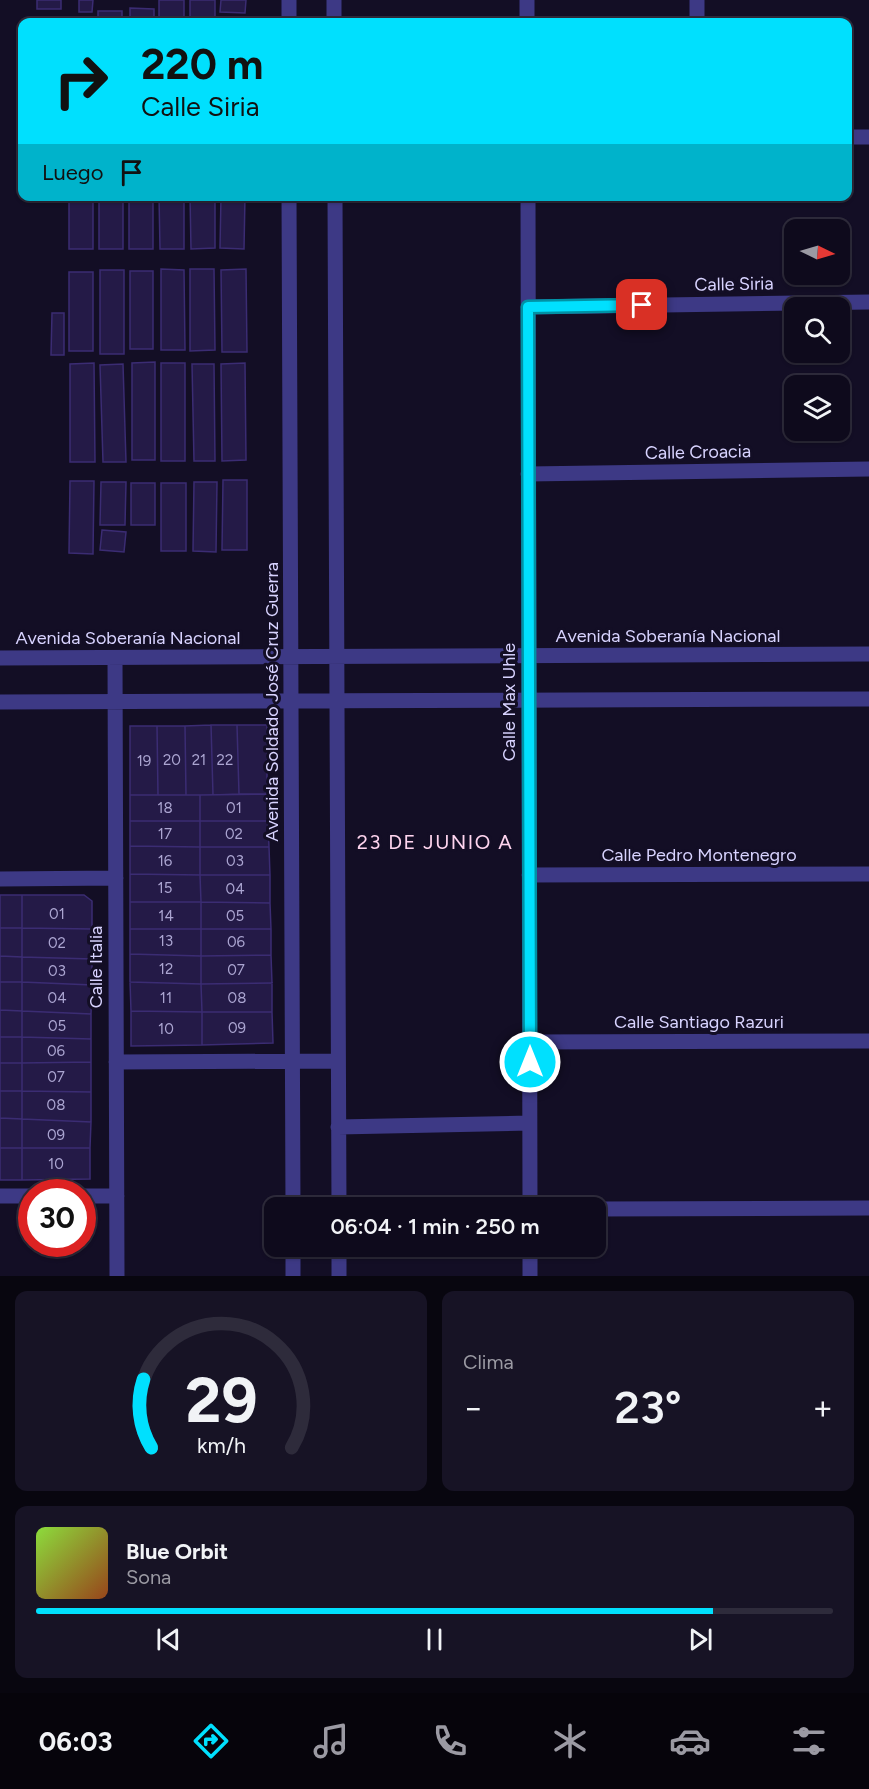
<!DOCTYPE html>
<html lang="es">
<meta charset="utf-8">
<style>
:root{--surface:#0e0a1c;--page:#171325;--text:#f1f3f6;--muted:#9b9aa3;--line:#2e2b3b;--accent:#00e0fe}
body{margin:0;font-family:Figtree,sans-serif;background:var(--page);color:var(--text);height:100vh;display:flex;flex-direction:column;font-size:22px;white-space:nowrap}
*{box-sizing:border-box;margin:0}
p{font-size:20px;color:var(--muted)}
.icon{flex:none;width:33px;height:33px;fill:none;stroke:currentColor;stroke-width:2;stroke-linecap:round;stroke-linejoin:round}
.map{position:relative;height:1276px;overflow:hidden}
.panel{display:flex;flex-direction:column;gap:15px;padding:15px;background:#08060f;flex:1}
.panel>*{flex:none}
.top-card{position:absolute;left:18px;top:18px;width:834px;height:183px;border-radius:12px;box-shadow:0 2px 4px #0004,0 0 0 2px var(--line);background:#00e0fe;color:#111;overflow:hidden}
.needle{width:39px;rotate:95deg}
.tools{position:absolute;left:784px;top:219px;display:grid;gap:12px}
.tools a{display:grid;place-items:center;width:66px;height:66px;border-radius:12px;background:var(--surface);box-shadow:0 2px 4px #0004,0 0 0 2px var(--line);font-size:30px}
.speed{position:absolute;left:18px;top:1179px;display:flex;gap:12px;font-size:30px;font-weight:700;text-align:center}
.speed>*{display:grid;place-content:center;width:78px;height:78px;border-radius:50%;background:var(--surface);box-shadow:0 2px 4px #0004,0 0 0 2px var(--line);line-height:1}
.speed .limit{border:9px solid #d22;background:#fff;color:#111}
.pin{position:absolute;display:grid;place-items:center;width:51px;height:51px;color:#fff;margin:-26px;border-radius:12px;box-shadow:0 3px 9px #0006}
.me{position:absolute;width:66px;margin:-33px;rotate:0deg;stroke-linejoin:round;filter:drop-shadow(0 0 4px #0008)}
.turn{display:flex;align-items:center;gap:21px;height:126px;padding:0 24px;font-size:27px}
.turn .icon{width:78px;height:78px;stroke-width:2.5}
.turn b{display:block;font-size:42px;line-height:51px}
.then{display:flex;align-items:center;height:57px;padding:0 24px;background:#0003;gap:12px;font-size:22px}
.big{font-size:45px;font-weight:600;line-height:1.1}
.panel .card{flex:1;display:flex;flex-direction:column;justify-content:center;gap:9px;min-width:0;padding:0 21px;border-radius:12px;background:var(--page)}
.panel .dial{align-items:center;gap:0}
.dial svg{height:156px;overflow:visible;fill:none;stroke:var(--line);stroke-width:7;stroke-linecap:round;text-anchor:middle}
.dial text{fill:var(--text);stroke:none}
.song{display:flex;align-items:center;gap:18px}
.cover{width:72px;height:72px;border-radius:9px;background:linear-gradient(135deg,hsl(90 70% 55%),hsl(20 70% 35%))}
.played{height:6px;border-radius:3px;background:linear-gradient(90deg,var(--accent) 85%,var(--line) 85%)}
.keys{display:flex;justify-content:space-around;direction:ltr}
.heat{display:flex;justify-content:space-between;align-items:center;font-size:33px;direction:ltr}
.panel .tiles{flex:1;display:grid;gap:15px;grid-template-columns:1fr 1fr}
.card:last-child{grid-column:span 2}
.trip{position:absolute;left:264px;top:1197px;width:342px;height:60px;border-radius:12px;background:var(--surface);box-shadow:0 2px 4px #0004,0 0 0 2px var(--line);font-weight:600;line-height:60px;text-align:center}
.tabs{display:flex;height:96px;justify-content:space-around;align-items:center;background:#06040b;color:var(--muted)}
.tabs .icon{width:42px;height:42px}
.tabs .selected{color:var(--accent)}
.tabs b{font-size:27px;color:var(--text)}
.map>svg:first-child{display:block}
</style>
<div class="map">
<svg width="869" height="1276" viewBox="0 0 869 1276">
<rect width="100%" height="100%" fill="#130e25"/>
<!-- building -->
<path fill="#241a47" stroke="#3b2c73" stroke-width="1.5" d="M37 0H61V9H37Z
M79 0H93L92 12H79Z
M159 0H184V22H159Z
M190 0H215V22H190Z
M221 0H246L245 13 220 12Z
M130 8 154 9V22H130Z
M98 11H122V22H98Z
M69 196H93V249H69Z
M99 196H123V249H99Z
M129 196H153V249H129Z
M159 196H184V249H160Z
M190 196H215V248L191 249Z
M221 196H245L244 249 220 248Z
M161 269 184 270 185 350H161Z
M190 269H214L215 350 190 351Z
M246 269 247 352H222L221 270Z
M100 270H124V354H100Z
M130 271H153V349H130Z
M69 272H93V351H69Z
M52 313H64V355H51Z
M155 362V460H132V363Z
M94 363 95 462H70V364Z
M161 363H185V461H161Z
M245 363 246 460 222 461 221 364Z
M123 364 126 462H103L100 365Z
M192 364H214L215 461H194Z
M223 480H247V550H222Z
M70 481H94L93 554 69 553Z
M101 482H126L125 525H100Z
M194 482H217L216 552 193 551Z
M131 483H155V525H131Z
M161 483H186V551H161Z
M102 530 126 532 124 552 100 550Z
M211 725H237L239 794 213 795Z
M211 725 213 795H186L185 726Z
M237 725H267V794H239Z
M130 726H157L158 795H130Z
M157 726H185L186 795H158Z
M267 794 268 821H200V795Z
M130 795H200V821H130Z
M130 821H200V847L130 846Z
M200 821H268L269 847H200Z
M130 846 200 847V875L130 874Z
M200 847H269L270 875H200Z
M130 874 200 875 201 902H130Z
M200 875H270V903L201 902Z
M0 895H22V928H0Z
M22 895H84L92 901V929L22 928Z
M130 902H201V929H130Z
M201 902 270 903 271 929H201Z
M0 928H22V957L0 956Z
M22 928 92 929V959L22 957Z
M130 929H201V956L130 954Z
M201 929H271V955L201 956Z
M130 954 201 956V984L130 982Z
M271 955 272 983 201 984V956Z
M0 956 22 957V982H0Z
M22 957 92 959V985L22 982Z
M0 982H22V1011L0 1010Z
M22 982 92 985 91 1014 22 1011Z
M130 982 201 984 202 1012 131 1011Z
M272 983V1012H202L201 984Z
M0 1010 22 1011V1037H0Z
M22 1011 91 1014V1039L22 1037Z
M131 1011 202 1012V1045L131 1046Z
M202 1012H272L273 1043 202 1045Z
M0 1037H22V1063H0Z
M22 1037 91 1039V1062L22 1063Z
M91 1062V1092L22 1091V1063Z
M0 1063H22V1091H0Z
M0 1091H22V1119L0 1118Z
M22 1091 91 1092V1122L22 1119Z
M0 1118 22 1119V1148H0Z
M22 1119 91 1122 90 1148H22Z
M0 1148H22V1180H0Z
M22 1148H90V1179L22 1180Z"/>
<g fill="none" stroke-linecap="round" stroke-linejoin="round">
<!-- minor -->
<path stroke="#3d3985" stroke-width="15" d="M289 0V22
M334 0V22
M527 0V22
M697 0V22
M848 137H869
M289 196 293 1208
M335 196 339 1208
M528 196 530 1208
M528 307 869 302
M528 474 869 469
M0 658 869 654
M115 658 117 1276
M0 702 869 699
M529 875 869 874
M0 879 116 878
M529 1042 869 1041
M116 1062 338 1061
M338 1127 529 1123
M0 1196H32
M82 1196H117
M596 1209 869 1208
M293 1246V1276
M339 1246V1276
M530 1246V1276"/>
</g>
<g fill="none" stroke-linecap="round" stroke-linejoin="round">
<!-- route casing -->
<g stroke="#0092a5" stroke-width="15">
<path id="route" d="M530 1062 528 307 642 305"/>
</g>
<!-- route -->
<use href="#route" stroke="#00e0fe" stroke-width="10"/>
</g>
<g text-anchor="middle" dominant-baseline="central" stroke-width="6" stroke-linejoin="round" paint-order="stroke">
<!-- number labels -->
<g font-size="15" fill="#aba5d1">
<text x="172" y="760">20</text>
<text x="199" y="760">21</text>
<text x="225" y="760">22</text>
<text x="144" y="761">19</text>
<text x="165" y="808">18</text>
<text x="234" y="808">01</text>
<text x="165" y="834">17</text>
<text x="234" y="834">02</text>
<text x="165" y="861">16</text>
<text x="235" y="861">03</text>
<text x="165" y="888">15</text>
<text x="235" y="889">04</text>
<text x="57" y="914">01</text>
<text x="166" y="916">14</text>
<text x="235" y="916">05</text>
<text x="166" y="941">13</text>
<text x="236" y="942">06</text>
<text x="57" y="943">02</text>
<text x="166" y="969">12</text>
<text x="236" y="970">07</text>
<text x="57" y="971">03</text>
<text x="57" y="998">04</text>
<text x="166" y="998">11</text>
<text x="237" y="998">08</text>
<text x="57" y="1026">05</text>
<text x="237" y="1028">09</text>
<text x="166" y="1029">10</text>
<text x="56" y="1051">06</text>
<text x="56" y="1077">07</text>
<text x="56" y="1105">08</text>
<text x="56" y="1135">09</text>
<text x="56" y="1164">10</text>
</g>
<!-- street labels -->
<g font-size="18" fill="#d8d3ff" stroke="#130e25">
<text transform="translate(734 284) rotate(-1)">Calle Siria</text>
<text transform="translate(698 452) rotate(-1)">Calle Croacia</text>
<text x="668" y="636">Avenida Soberanía Nacional</text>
<text x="128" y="638">Avenida Soberanía Nacional</text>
<text transform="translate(272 702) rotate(-90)">Avenida Soldado José Cruz Guerra</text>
<text transform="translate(509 702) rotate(-90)">Calle Max Uhle</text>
<text x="699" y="855">Calle Pedro Montenegro</text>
<text transform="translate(96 967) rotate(-90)">Calle Italia</text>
<text x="699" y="1022">Calle Santiago Razuri</text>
</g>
<!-- neighbourhood labels -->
<g font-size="20" letter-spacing="1.5" fill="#ffd5ef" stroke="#130e25">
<text x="435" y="842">23 DE JUNIO A</text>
</g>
</g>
</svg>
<div class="tools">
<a><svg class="needle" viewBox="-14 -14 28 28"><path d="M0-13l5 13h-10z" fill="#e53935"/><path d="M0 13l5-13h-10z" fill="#9b9aa3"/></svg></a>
<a><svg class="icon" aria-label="search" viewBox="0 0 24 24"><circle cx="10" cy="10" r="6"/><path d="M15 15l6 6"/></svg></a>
<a><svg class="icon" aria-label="layers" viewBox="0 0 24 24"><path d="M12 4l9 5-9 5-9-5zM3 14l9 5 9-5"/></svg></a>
</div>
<div class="speed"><div class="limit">30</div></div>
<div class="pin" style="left:642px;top:305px;background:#d93025"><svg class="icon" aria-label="arrive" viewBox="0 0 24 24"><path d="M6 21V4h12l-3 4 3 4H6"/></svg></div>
<svg class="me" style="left:530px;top:1062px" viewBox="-20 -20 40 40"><circle r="17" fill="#00e0fe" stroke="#fff" stroke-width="3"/><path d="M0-11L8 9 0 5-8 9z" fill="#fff"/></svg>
<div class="trip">06:04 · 1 min · 250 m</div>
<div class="top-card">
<div class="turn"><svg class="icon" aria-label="right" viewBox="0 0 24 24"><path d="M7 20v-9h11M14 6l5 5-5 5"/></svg><div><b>220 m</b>Calle Siria</div></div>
<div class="then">Luego<svg class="icon" aria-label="arrive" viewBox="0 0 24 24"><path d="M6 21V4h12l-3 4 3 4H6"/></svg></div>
</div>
</div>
<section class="panel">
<div class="tiles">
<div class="card dial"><svg viewBox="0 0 100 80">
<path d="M14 69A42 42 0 1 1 86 69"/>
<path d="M14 69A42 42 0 0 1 10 34" stroke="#00e0fe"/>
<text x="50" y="56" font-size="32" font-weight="700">29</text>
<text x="50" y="72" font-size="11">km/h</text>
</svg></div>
<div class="card"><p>Clima</p>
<div class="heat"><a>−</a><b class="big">23°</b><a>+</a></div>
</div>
<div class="card">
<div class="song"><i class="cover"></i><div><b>Blue Orbit</b><p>Sona</p></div></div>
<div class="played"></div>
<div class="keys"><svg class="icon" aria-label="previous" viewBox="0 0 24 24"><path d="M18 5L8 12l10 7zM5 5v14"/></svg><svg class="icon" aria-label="pause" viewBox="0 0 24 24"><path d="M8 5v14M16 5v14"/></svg><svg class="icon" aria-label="next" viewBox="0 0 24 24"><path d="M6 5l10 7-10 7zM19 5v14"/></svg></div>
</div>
</div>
</section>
<nav class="tabs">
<b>06:03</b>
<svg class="icon selected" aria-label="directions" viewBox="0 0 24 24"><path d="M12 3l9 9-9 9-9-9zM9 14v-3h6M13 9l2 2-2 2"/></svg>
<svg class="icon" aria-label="music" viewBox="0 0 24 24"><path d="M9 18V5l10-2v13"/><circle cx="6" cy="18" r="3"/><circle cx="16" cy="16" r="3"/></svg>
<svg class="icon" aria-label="phone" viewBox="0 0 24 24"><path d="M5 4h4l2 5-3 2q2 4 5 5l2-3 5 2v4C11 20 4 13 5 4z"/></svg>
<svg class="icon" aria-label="climate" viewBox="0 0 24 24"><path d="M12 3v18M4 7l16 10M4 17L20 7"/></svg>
<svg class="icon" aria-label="car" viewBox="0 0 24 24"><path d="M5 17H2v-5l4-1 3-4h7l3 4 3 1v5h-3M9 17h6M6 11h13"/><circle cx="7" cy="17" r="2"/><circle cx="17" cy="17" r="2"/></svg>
<svg class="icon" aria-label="filters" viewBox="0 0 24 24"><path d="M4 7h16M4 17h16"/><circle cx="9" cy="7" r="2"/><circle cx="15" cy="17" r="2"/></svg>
</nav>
